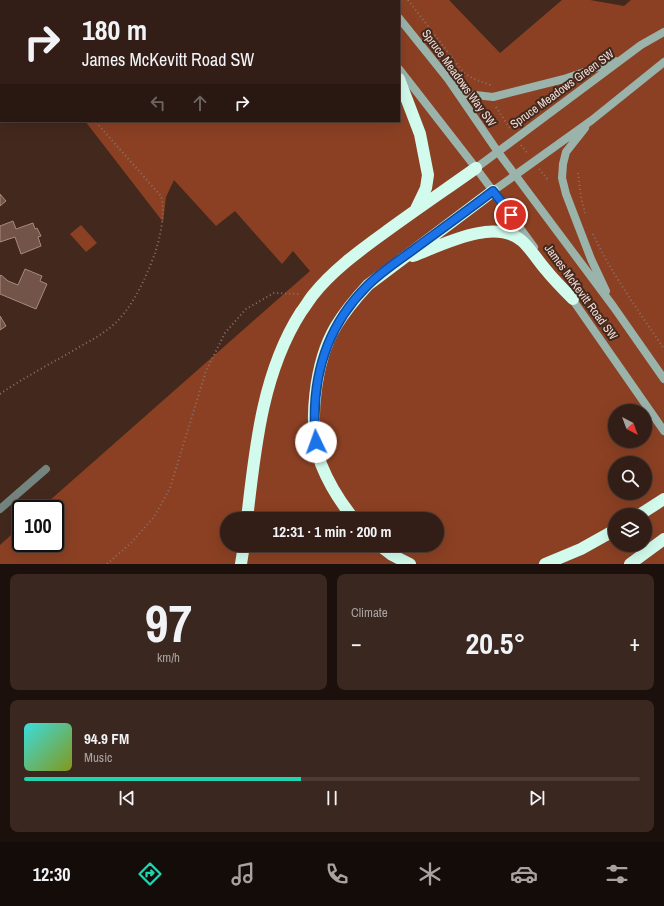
<!DOCTYPE html>
<meta charset="utf-8">
<style>
:root{--surface:#321e16;--page:#3a271f;--text:#f1f3f6;--muted:#a8a2a1;--line:#4d3c35;--accent:#1fd5b0}
body{margin:0;font-family:"Archivo Narrow",sans-serif;background:var(--page);color:var(--text);height:100vh;display:flex;flex-direction:column;font-size:15px;white-space:nowrap}
*{box-sizing:border-box;margin:0}
p{font-size:13px;color:var(--muted)}
.icon{flex:none;width:22px;height:22px;fill:none;stroke:currentColor;stroke-width:2;stroke-linecap:round;stroke-linejoin:round}
.map{position:relative;height:564px;overflow:hidden}
.side{display:flex;flex-direction:column;gap:10px;padding:10px;background:#1c100c;flex:1}
.side>*{flex:none}
.hud{position:absolute;left:0px;top:0px;width:400px;height:122px;box-shadow:0 4px 16px #0002,0 0 0 1px var(--line);background:#321e16;color:var(--text);overflow:hidden}
.needle{width:26px;rotate:139deg}
.buttons{position:absolute;left:608px;top:404px;display:grid;gap:8px}
.buttons a{display:grid;place-items:center;width:44px;height:44px;border-radius:50%;background:var(--surface);box-shadow:0 4px 16px #0002,0 0 0 1px var(--line);font-size:20px}
.speed{position:absolute;left:12px;top:500px;display:flex;gap:8px;font-size:20px;font-weight:700;text-align:center}
.speed>*{display:grid;place-content:center;width:52px;height:52px;border-radius:50%;background:var(--surface);box-shadow:0 4px 16px #0002,0 0 0 1px var(--line);line-height:1}
.speed .limit{border:2px solid #111;border-radius:6px;background:#fff;color:#111}
.pin{position:absolute;display:grid;place-items:center;width:34px;height:34px;color:#fff;margin:-17px;border:2px solid #fff;border-radius:50%;box-shadow:0 1px 4px #0007}
.me{position:absolute;width:44px;margin:-22px;rotate:357deg;stroke-linejoin:round;filter:drop-shadow(0 0 3px #0008)}
.turn{display:flex;align-items:center;gap:14px;height:84px;padding:0 16px;font-size:18px}
.turn .icon{width:52px;height:52px;stroke-width:2.5}
.turn b{display:block;font-size:28px;line-height:34px}
.lanes{display:flex;align-items:center;height:38px;padding:0 16px;background:#0003;justify-content:center;gap:20px;direction:ltr}
.lanes .off{opacity:.35}
.big{font-size:30px;font-weight:700;line-height:1.1}
.side .tile{flex:1;display:flex;flex-direction:column;justify-content:center;gap:6px;min-width:0;padding:0 14px;border-radius:8px;background:var(--page)}
.side .dial{align-items:center;gap:0}
.dial b{font-size:52px;line-height:1}
.song{display:flex;align-items:center;gap:12px}
.cover{width:48px;height:48px;border-radius:6px;background:linear-gradient(135deg,hsl(180 70% 55%),hsl(70 70% 35%))}
.played{height:4px;border-radius:2px;background:linear-gradient(90deg,var(--accent) 45%,var(--line) 45%)}
.keys{display:flex;justify-content:space-around;direction:ltr}
.heat{display:flex;justify-content:space-between;align-items:center;font-size:22px;direction:ltr}
.side .tiles{flex:1;display:grid;gap:10px;grid-template-columns:1fr 1fr}
.tile:last-child{grid-column:span 2}
.trip{position:absolute;left:220px;top:512px;width:224px;height:40px;border-radius:20px;background:var(--surface);box-shadow:0 4px 16px #0002,0 0 0 1px var(--line);font-weight:700;line-height:40px;text-align:center}
.dock{display:flex;height:64px;justify-content:space-around;align-items:center;background:#140c09;color:var(--muted)}
.dock .icon{width:28px;height:28px}
.dock .selected{color:var(--accent)}
.dock b{font-size:18px;color:var(--text)}
.map>svg:first-child{display:block}
</style>
<div class="map">
<svg width="664" height="564" viewBox="0 0 664 564">
<rect width="100%" height="100%" fill="#43281d"/>
<!-- green -->
<path fill="#8b4023" fill-rule="evenodd" d="M0 0H449L500 53 562 0H590L624 6 631 0H664V564H0V545L21 526V543H55V509H40L310 271 293 251 282 264 235 211 216 226 174 180 166 197 163 222 85 121H399V1H1V12ZM615 411H645V441H615ZM615 463H645V493H615ZM615 515H645V545H615ZM227 519H437V545H227Z
M81 225 97 243 86 252 70 234Z"/>
<!-- building -->
<path fill="#735448" stroke="#ab897c" d="M0 194 6 201 0 206Z
M13 221 16 229 33 223 35 229 37 228 41 236 38 237 41 246 21 254 15 237 0 242V226Z
M25 269 42 276 40 281 47 284 36 309 0 294V276L1 275 8 281 18 285Z
M0 316 6 326 0 330Z"/>
<g fill="none" stroke-linecap="round" stroke-linejoin="round">
<!-- path -->
<path stroke="#8a736a" stroke-width="2" stroke-dasharray="1 3" stroke-linecap="butt" d="M1 0 2 1
M408 0 464 73 472 78 490 85 491 87
M496 107 511 130
M521 145 528 154
M539 169 549 181
M578 173 581 197 585 213
M593 234C612 275 639 311 664 349
M0 394C26 376 54 362 81 346 90 341 99 336 107 330 130 314 146 278 155 253 160 238 166 211 161 196L95 121
M107 564 131 543 154 517 170 488 206 371 225 333 246 309 274 293 300 294"/>
<!-- street -->
<path stroke="#74847f" stroke-width="8" d="M0 509 46 469"/>
<!-- secondary -->
<path stroke="#9ab4ac" stroke-width="8" d="M345 0 346 1
M384 0 385 1
M399 18 448 79 498 152 613 306 664 379
M399 69 476 168 534 247
M454 84 467 94 493 97 564 79 616 61
M585 128 566 152 563 164 562 178 566 194 591 259 606 291
M476 168 641 45 664 32
M493 191 592 120 664 62
M570 296 664 431"/>
<!-- highway -->
<path stroke="#d2fbee" stroke-width="12" d="M399 79 420 134 428 175 426 188 416 209
M413 256C442 245 494 217 522 241 531 249 538 261 546 270 554 280 564 290 573 299
M639 515 664 499
M247 519C255 449 262 373 301 312 305 307 309 300 313 295 332 271 359 251 384 233 414 211 445 190 476 168
M354 519C340 502 329 484 321 464 307 426 315 361 336 326 345 311 356 298 368 285L493 191
M379 545 392 555 410 564
M241 564 244 545
M545 564 581 549 615 530
M630 564 664 539"/>
</g>
<g fill="none" stroke-linecap="round" stroke-linejoin="round">
<!-- route casing -->
<g stroke="#114b97" stroke-width="10">
<path id="route" d="M316 442C310 382 324 329 367 286 382 271 401 259 417 247 443 228 468 210 493 191L511 215"/>
</g>
<!-- route -->
<use href="#route" stroke="#1a73e8" stroke-width="7"/>
</g>
<g text-anchor="middle" dominant-baseline="central" stroke-width="4" stroke-linejoin="round" paint-order="stroke">
<!-- street labels -->
<g font-size="12" fill="#eedcd5" stroke="#43281d">
<text transform="translate(459 78) rotate(54)">Spruce Meadows Way SW</text>
<text transform="translate(562 89) rotate(-36)">Spruce Meadows Green SW</text>
<text transform="translate(581 292) rotate(54)">James McKevitt Road SW</text>
</g>
</g>
</svg>
<div class="buttons">
<a><svg class="needle" viewBox="-14 -14 28 28"><path d="M0-13l5 13h-10z" fill="#e53935"/><path d="M0 13l5-13h-10z" fill="#a8a2a1"/></svg></a>
<a><svg class="icon" aria-label="search" viewBox="0 0 24 24"><circle cx="10" cy="10" r="6"/><path d="M15 15l6 6"/></svg></a>
<a><svg class="icon" aria-label="layers" viewBox="0 0 24 24"><path d="M12 4l9 5-9 5-9-5zM3 14l9 5 9-5"/></svg></a>
</div>
<div class="speed"><div class="limit">100</div></div>
<div class="pin" style="left:511px;top:215px;background:#d93025"><svg class="icon" aria-label="arrive" viewBox="0 0 24 24"><path d="M6 21V4h12l-3 4 3 4H6"/></svg></div>
<svg class="me" style="left:316px;top:442px" viewBox="-20 -20 40 40"><circle r="19" fill="#fff"/><path d="M0-13L10 11 0 6-10 11z" fill="#1a73e8"/></svg>
<div class="trip">12:31 · 1 min · 200 m</div>
<div class="hud">
<div class="turn"><svg class="icon" aria-label="right" viewBox="0 0 24 24"><path d="M7 20v-9h11M14 6l5 5-5 5"/></svg><div><b>180 m</b>James McKevitt Road SW</div></div>
<div class="lanes"><svg class="icon off" aria-label="left" viewBox="0 0 24 24"><path d="M17 20v-9H6M10 6l-5 5 5 5"/></svg><svg class="icon off" aria-label="ahead" viewBox="0 0 24 24"><path d="M12 20V5M6 11l6-6 6 6"/></svg><svg class="icon" aria-label="right" viewBox="0 0 24 24"><path d="M7 20v-9h11M14 6l5 5-5 5"/></svg></div>
</div>
</div>
<section class="side">
<div class="tiles">
<div class="tile dial"><b>97</b><p>km/h</p></div>
<div class="tile"><p>Climate</p>
<div class="heat"><a>−</a><b class="big">20.5°</b><a>+</a></div>
</div>
<div class="tile">
<div class="song"><i class="cover"></i><div><b>94.9 FM</b><p>Music</p></div></div>
<div class="played"></div>
<div class="keys"><svg class="icon" aria-label="previous" viewBox="0 0 24 24"><path d="M18 5L8 12l10 7zM5 5v14"/></svg><svg class="icon" aria-label="pause" viewBox="0 0 24 24"><path d="M8 5v14M16 5v14"/></svg><svg class="icon" aria-label="next" viewBox="0 0 24 24"><path d="M6 5l10 7-10 7zM19 5v14"/></svg></div>
</div>
</div>
</section>
<nav class="dock">
<b>12:30</b>
<svg class="icon selected" aria-label="directions" viewBox="0 0 24 24"><path d="M12 3l9 9-9 9-9-9zM9 14v-3h6M13 9l2 2-2 2"/></svg>
<svg class="icon" aria-label="music" viewBox="0 0 24 24"><path d="M9 18V5l10-2v13"/><circle cx="6" cy="18" r="3"/><circle cx="16" cy="16" r="3"/></svg>
<svg class="icon" aria-label="phone" viewBox="0 0 24 24"><path d="M5 4h4l2 5-3 2q2 4 5 5l2-3 5 2v4C11 20 4 13 5 4z"/></svg>
<svg class="icon" aria-label="climate" viewBox="0 0 24 24"><path d="M12 3v18M4 7l16 10M4 17L20 7"/></svg>
<svg class="icon" aria-label="car" viewBox="0 0 24 24"><path d="M5 17H2v-5l4-1 3-4h7l3 4 3 1v5h-3M9 17h6M6 11h13"/><circle cx="7" cy="17" r="2"/><circle cx="17" cy="17" r="2"/></svg>
<svg class="icon" aria-label="filters" viewBox="0 0 24 24"><path d="M4 7h16M4 17h16"/><circle cx="9" cy="7" r="2"/><circle cx="15" cy="17" r="2"/></svg>
</nav>
